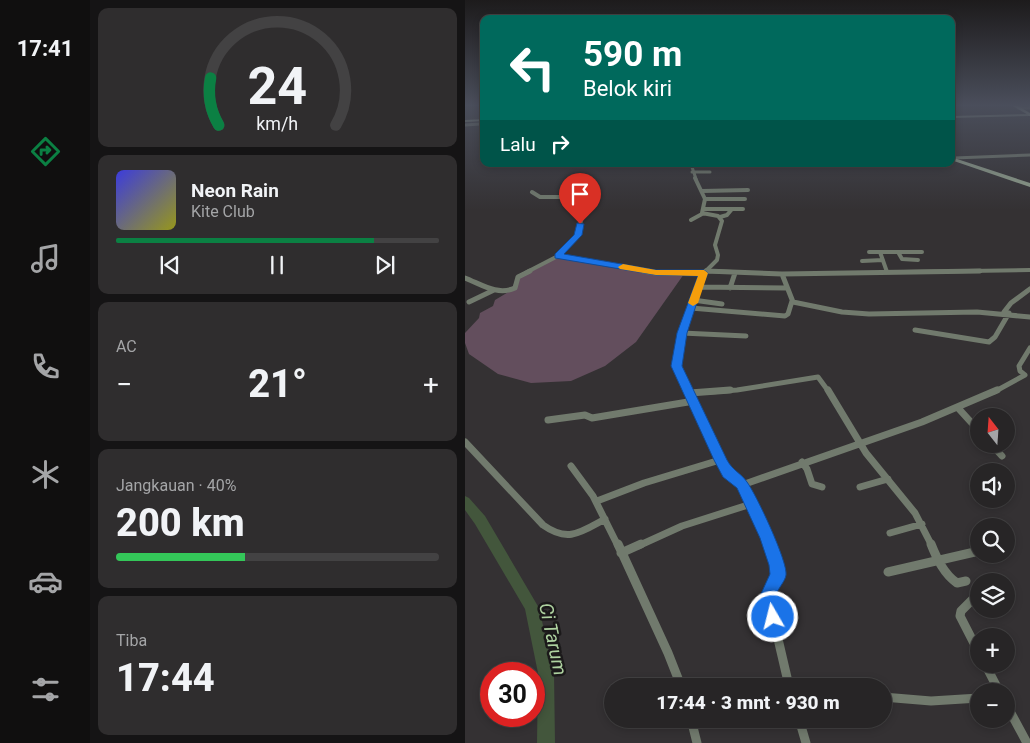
<!DOCTYPE html>
<html lang="id">
<meta charset="utf-8">
<style>
:root{--surface:#272526;--page:#2f2d2e;--text:#f1f3f6;--muted:#a4a5a7;--line:#434243;--accent:#0b8043}
body{margin:0;font-family:Roboto,sans-serif;background:var(--page);color:var(--text);height:100vh;display:flex;flex-direction:column;font-size:19px;white-space:nowrap}
*{box-sizing:border-box;margin:0}
p{font-size:16px;color:var(--muted)}
.icon{flex:none;width:28px;height:28px;fill:none;stroke:currentColor;stroke-width:2;stroke-linecap:round;stroke-linejoin:round}
.map{position:relative;flex:1;overflow:hidden}
.sheet{display:flex;flex-direction:column;gap:8px;padding:8px;background:#151415;width:375px}
.sheet>*{flex:none}
.top-card{position:absolute;left:15px;top:15px;width:475px;height:152px;border-radius:10px;box-shadow:0 2px 8px #0003,0 0 0 1px var(--line);background:#00695c;color:#fff;overflow:hidden}
.needle{width:32px;rotate:343deg}
.fabs{position:absolute;left:505px;top:408px;display:grid;gap:10px}
.fabs a{display:grid;place-items:center;width:45px;height:45px;border-radius:50%;background:var(--surface);box-shadow:0 2px 8px #0003,0 0 0 1px var(--line);font-size:25px}
.speed{position:absolute;left:15px;top:662px;display:flex;gap:10px;font-size:25px;font-weight:700;text-align:center}
.speed>*{display:grid;place-content:center;width:65px;height:65px;border-radius:50%;background:var(--surface);box-shadow:0 2px 8px #0003,0 0 0 1px var(--line);line-height:1}
.speed .limit{border:8px solid #d22;background:#fff;color:#111}
.pin{position:absolute;display:grid;place-items:center;width:42px;height:42px;color:#fff;margin:-51px -21px;border-radius:50% 50% 50% 0;rotate:-45deg;box-shadow:0 0 5px #0007}
.pin .icon{rotate:45deg}
.me{position:absolute;width:55px;margin:-28px;rotate:352deg;stroke-linejoin:round;filter:drop-shadow(0 0 4px #0008)}
.turn{display:flex;align-items:center;gap:18px;height:105px;padding:0 20px;font-size:22px}
.turn .icon{width:65px;height:65px;stroke-width:2.5}
.turn b{display:block;font-size:35px;line-height:42px}
.then{display:flex;align-items:center;height:48px;padding:0 20px;background:#0003;gap:10px;font-size:19px}
.big{font-size:38px;font-weight:800;line-height:1.1}
.sheet .card{flex:1;display:flex;flex-direction:column;justify-content:center;gap:8px;min-width:0;padding:0 18px;border-radius:10px;background:var(--page)}
.sheet .dial{align-items:center;gap:0}
.dial svg{height:130px;overflow:visible;fill:none;stroke:var(--line);stroke-width:7;stroke-linecap:round;text-anchor:middle}
.dial text{fill:var(--text);stroke:none}
.song{display:flex;align-items:center;gap:15px}
.cover{width:60px;height:60px;border-radius:8px;background:linear-gradient(135deg,hsl(240 70% 55%),hsl(60 70% 35%))}
.played{height:5px;border-radius:2px;background:linear-gradient(90deg,var(--accent) 80%,var(--line) 80%)}
.keys{display:flex;justify-content:space-around;direction:ltr}
.heat{display:flex;justify-content:space-between;align-items:center;font-size:28px;direction:ltr}
.charge{height:8px;border-radius:4px;background:linear-gradient(90deg,#34c759 40%,var(--line) 0)}
.trip{position:absolute;left:139px;top:678px;width:288px;height:50px;border-radius:25px;background:var(--surface);box-shadow:0 2px 8px #0003,0 0 0 1px var(--line);font-weight:800;line-height:50px;text-align:center}
main{display:flex;flex:1;min-height:0}
.tabs{display:flex;flex-direction:column;width:90px;justify-content:space-around;align-items:center;background:#100f0f;color:var(--muted)}
.tabs .icon{width:35px;height:35px}
.tabs .on{color:var(--accent)}
.tabs b{font-size:22px;color:var(--text)}
.map>svg:first-child{display:block}
</style>
<main>
<nav class="tabs">
<b>17:41</b>
<svg class="icon on" aria-label="directions" viewBox="0 0 24 24"><path d="M12 3l9 9-9 9-9-9zM9 14v-3h6M13 9l2 2-2 2"/></svg>
<svg class="icon" aria-label="music" viewBox="0 0 24 24"><path d="M9 18V5l10-2v13"/><circle cx="6" cy="18" r="3"/><circle cx="16" cy="16" r="3"/></svg>
<svg class="icon" aria-label="phone" viewBox="0 0 24 24"><path d="M5 4h4l2 5-3 2q2 4 5 5l2-3 5 2v4C11 20 4 13 5 4z"/></svg>
<svg class="icon" aria-label="climate" viewBox="0 0 24 24"><path d="M12 3v18M4 7l16 10M4 17L20 7"/></svg>
<svg class="icon" aria-label="car" viewBox="0 0 24 24"><path d="M5 17H2v-5l4-1 3-4h7l3 4 3 1v5h-3M9 17h6M6 11h13"/><circle cx="7" cy="17" r="2"/><circle cx="17" cy="17" r="2"/></svg>
<svg class="icon" aria-label="filters" viewBox="0 0 24 24"><path d="M4 7h16M4 17h16"/><circle cx="9" cy="7" r="2"/><circle cx="15" cy="17" r="2"/></svg>
</nav>
<section class="sheet">
<div class="card dial"><svg viewBox="0 0 100 80">
<path d="M14 69A42 42 0 1 1 86 69"/>
<path d="M14 69A42 42 0 0 1 9 40" stroke="#0b8043"/>
<text x="50" y="56" font-size="32" font-weight="700">24</text>
<text x="50" y="72" font-size="11">km/h</text>
</svg></div>
<div class="card">
<div class="song"><i class="cover"></i><div><b>Neon Rain</b><p>Kite Club</p></div></div>
<div class="played"></div>
<div class="keys"><svg class="icon" aria-label="previous" viewBox="0 0 24 24"><path d="M18 5L8 12l10 7zM5 5v14"/></svg><svg class="icon" aria-label="pause" viewBox="0 0 24 24"><path d="M8 5v14M16 5v14"/></svg><svg class="icon" aria-label="next" viewBox="0 0 24 24"><path d="M6 5l10 7-10 7zM19 5v14"/></svg></div>
</div>
<div class="card"><p>AC</p>
<div class="heat"><a>−</a><b class="big">21°</b><a>+</a></div>
</div>
<div class="card"><p>Jangkauan · 40%</p><b class="big">200 km</b><div class="charge"></div></div>
<div class="card"><p>Tiba</p><b class="big">17:44</b></div>
</section>
<div class="map">
<svg width="565" height="743" viewBox="0 0 565 743">
<rect width="100%" height="100%" fill="#343133"/>
<!-- green -->
<path fill="#634e5d" d="M92 258C134 265 176 275 219 274L171 342 140 366 106 381 66 383 33 374 4 354 0 343V333L14 318 15 313 28 306 30 300 45 291 53 277Z"/>
<g fill="none" stroke-linecap="round" stroke-linejoin="round">
<!-- river -->
<path fill="#43563c" fill-rule="evenodd" d="M0 496 4 498 20 516 74 608 89 673 90 743H72L73 673 60 609 10 524 0 510Z"/>
<!-- street-far4 -->
<path stroke="#717a6d" stroke-width="3" d="M553 108H565
M0 125 15 124
M489 158 565 155
M226 164 231 179
M225 165H253
M227 172H245"/>
<!-- street-far3 -->
<path stroke="#717a6d" stroke-width="4" d="M230 178 240 199 237 213 253 216 257 221 250 245 253 255 252 260 240 272
M237 191 283 190
M240 199H280
M239 209H278
M255 217 262 215 267 209
M226 220 237 214
M404 252H457
M415 252 422 272
M433 252 437 259 453 260
M93 256 186 272
M397 261 418 260
M241 271 268 272
M62 272 93 256 111 238 123 197H75L67 192
M437 272 565 270"/>
<!-- street-far2 -->
<path stroke="#717a6d" stroke-width="5" d="M178 271 191 273H239
M241 271 317 274 515 271
M317 274 328 302 377 312 404 314 512 312 565 317
M0 278C16 284 32 296 50 288L53 277 65 271
M232 287 321 288
M265 288 270 273
M228 300 257 304
M4 302 29 290
M226 308 320 316 323 314 327 301
M539 312 546 303 565 289
M450 330 524 342 530 337 544 313
M217 333 281 336
M223 392C219 384 213 375 211 367 208 352 231 282 241 271
M246 392 272 390 353 377 364 392
M529 392 560 375 555 371 554 366 565 348"/>
<!-- street-far1 -->
<path stroke="#717a6d" stroke-width="7" d="M222 390 255 460 263 473 277 485 457 422 532 390
M363 390 401 453 450 513 467 546
M225 393 265 390
M494 409 514 431
M83 420 120 415 127 418 229 401
M0 442 78 525C103 543 116 532 140 519
M526 444 537 456
M337 462 342 469 347 484 357 487
M106 466 128 496 153 546
M277 485 306 546
M395 487 423 479
M132 501 179 483 255 460
M425 533 457 524
M173 546 217 526 286 504"/>
<!-- street -->
<path stroke="#717a6d" stroke-width="9" d="M153 544 203 653 216 686
M305 544 313 574 303 596 324 686
M466 544C472 559 479 574 492 583L501 581
M156 553 176 544
M423 572 514 551
M507 600 496 611 495 616 514 653
M520 664 534 691
M323 683H396L402 686
M418 697 466 701 514 698
M541 704 562 743
M226 719 232 743
M334 719 341 743"/>
<!-- secondary -->
<path fill="#93a28e" fill-rule="evenodd" d="M565 114V116L486 118V116Z
M19 119V121L0 122V120Z
M486 157 565 183V187L486 160Z"/>
<!-- primary -->
<path fill="#aec1a7" fill-rule="evenodd" d="M548 106H553L565 113V116Z"/>
</g>
<!-- sky -->
<linearGradient id="sky" x2="0" y2="1"><stop stop-color="#1d1b1c"/><stop offset="0.5" stop-color="#4a4e5b"/><stop offset="1" stop-color="#4a4e5b" stop-opacity="0"/></linearGradient>
<rect width="565" height="210" fill="url(#sky)"/>
<!-- route -->
<path fill="#1a73e8" stroke="#114b97" d="M112 223 119 224 117 235 99 254 191 270H239L243 273 237 287 222 333 217 366 262 460C268 471 276 473 282 482 291 494 323 562 321 575 320 582 312 589 311 596 310 605 318 612 313 622L308 624 302 622 295 596 305 574 304 565 295 538 272 488 258 477 249 460 206 366 212 333 233 276 191 275 90 258V254L109 235Z"/>
<!-- slow -->
<path fill="#f59e0b" d="M158 264 191 270H239L243 273 233 303 228 306 223 303 233 276 191 275 155 269 153 267Z"/>
<g text-anchor="middle" dominant-baseline="central" stroke-width="5" stroke-linejoin="round" paint-order="stroke">
<!-- near-water labels -->
<g font-size="19" font-style="italic" fill="#aed2a0" stroke="#1b191a">
<text transform="translate(88 639) rotate(78)">Ci Tarum</text>
</g>
</g>
</svg>
<div class="fabs">
<a><svg class="needle" viewBox="-14 -14 28 28"><path d="M0-13l5 13h-10z" fill="#e53935"/><path d="M0 13l5-13h-10z" fill="#a4a5a7"/></svg></a>
<a><svg class="icon" aria-label="sound" viewBox="0 0 24 24"><path d="M4 9h4l5-4v14l-5-4H4zM17 9q2 3 0 6"/></svg></a>
<a><svg class="icon" aria-label="search" viewBox="0 0 24 24"><circle cx="10" cy="10" r="6"/><path d="M15 15l6 6"/></svg></a>
<a><svg class="icon" aria-label="layers" viewBox="0 0 24 24"><path d="M12 4l9 5-9 5-9-5zM3 14l9 5 9-5"/></svg></a>
<a>+</a>
<a>−</a>
</div>
<div class="speed"><div class="limit">30</div></div>
<div class="pin" style="left:115px;top:224px;background:#d93025"><svg class="icon" aria-label="arrive" viewBox="0 0 24 24"><path d="M6 21V4h12l-3 4 3 4H6"/></svg></div>
<svg class="me" style="left:308px;top:617px" viewBox="-20 -20 40 40"><circle r="17" fill="#1a73e8" stroke="#fff" stroke-width="3"/><path d="M0-11L8 9 0 5-8 9z" fill="#fff"/></svg>
<div class="trip">17:44 · 3 mnt · 930 m</div>
<div class="top-card">
<div class="turn"><svg class="icon" aria-label="left" viewBox="0 0 24 24"><path d="M17 20v-9H6M10 6l-5 5 5 5"/></svg><div><b>590 m</b>Belok kiri</div></div>
<div class="then">Lalu<svg class="icon" aria-label="right" viewBox="0 0 24 24"><path d="M7 20v-9h11M14 6l5 5-5 5"/></svg></div>
</div>
</div>
</main>
